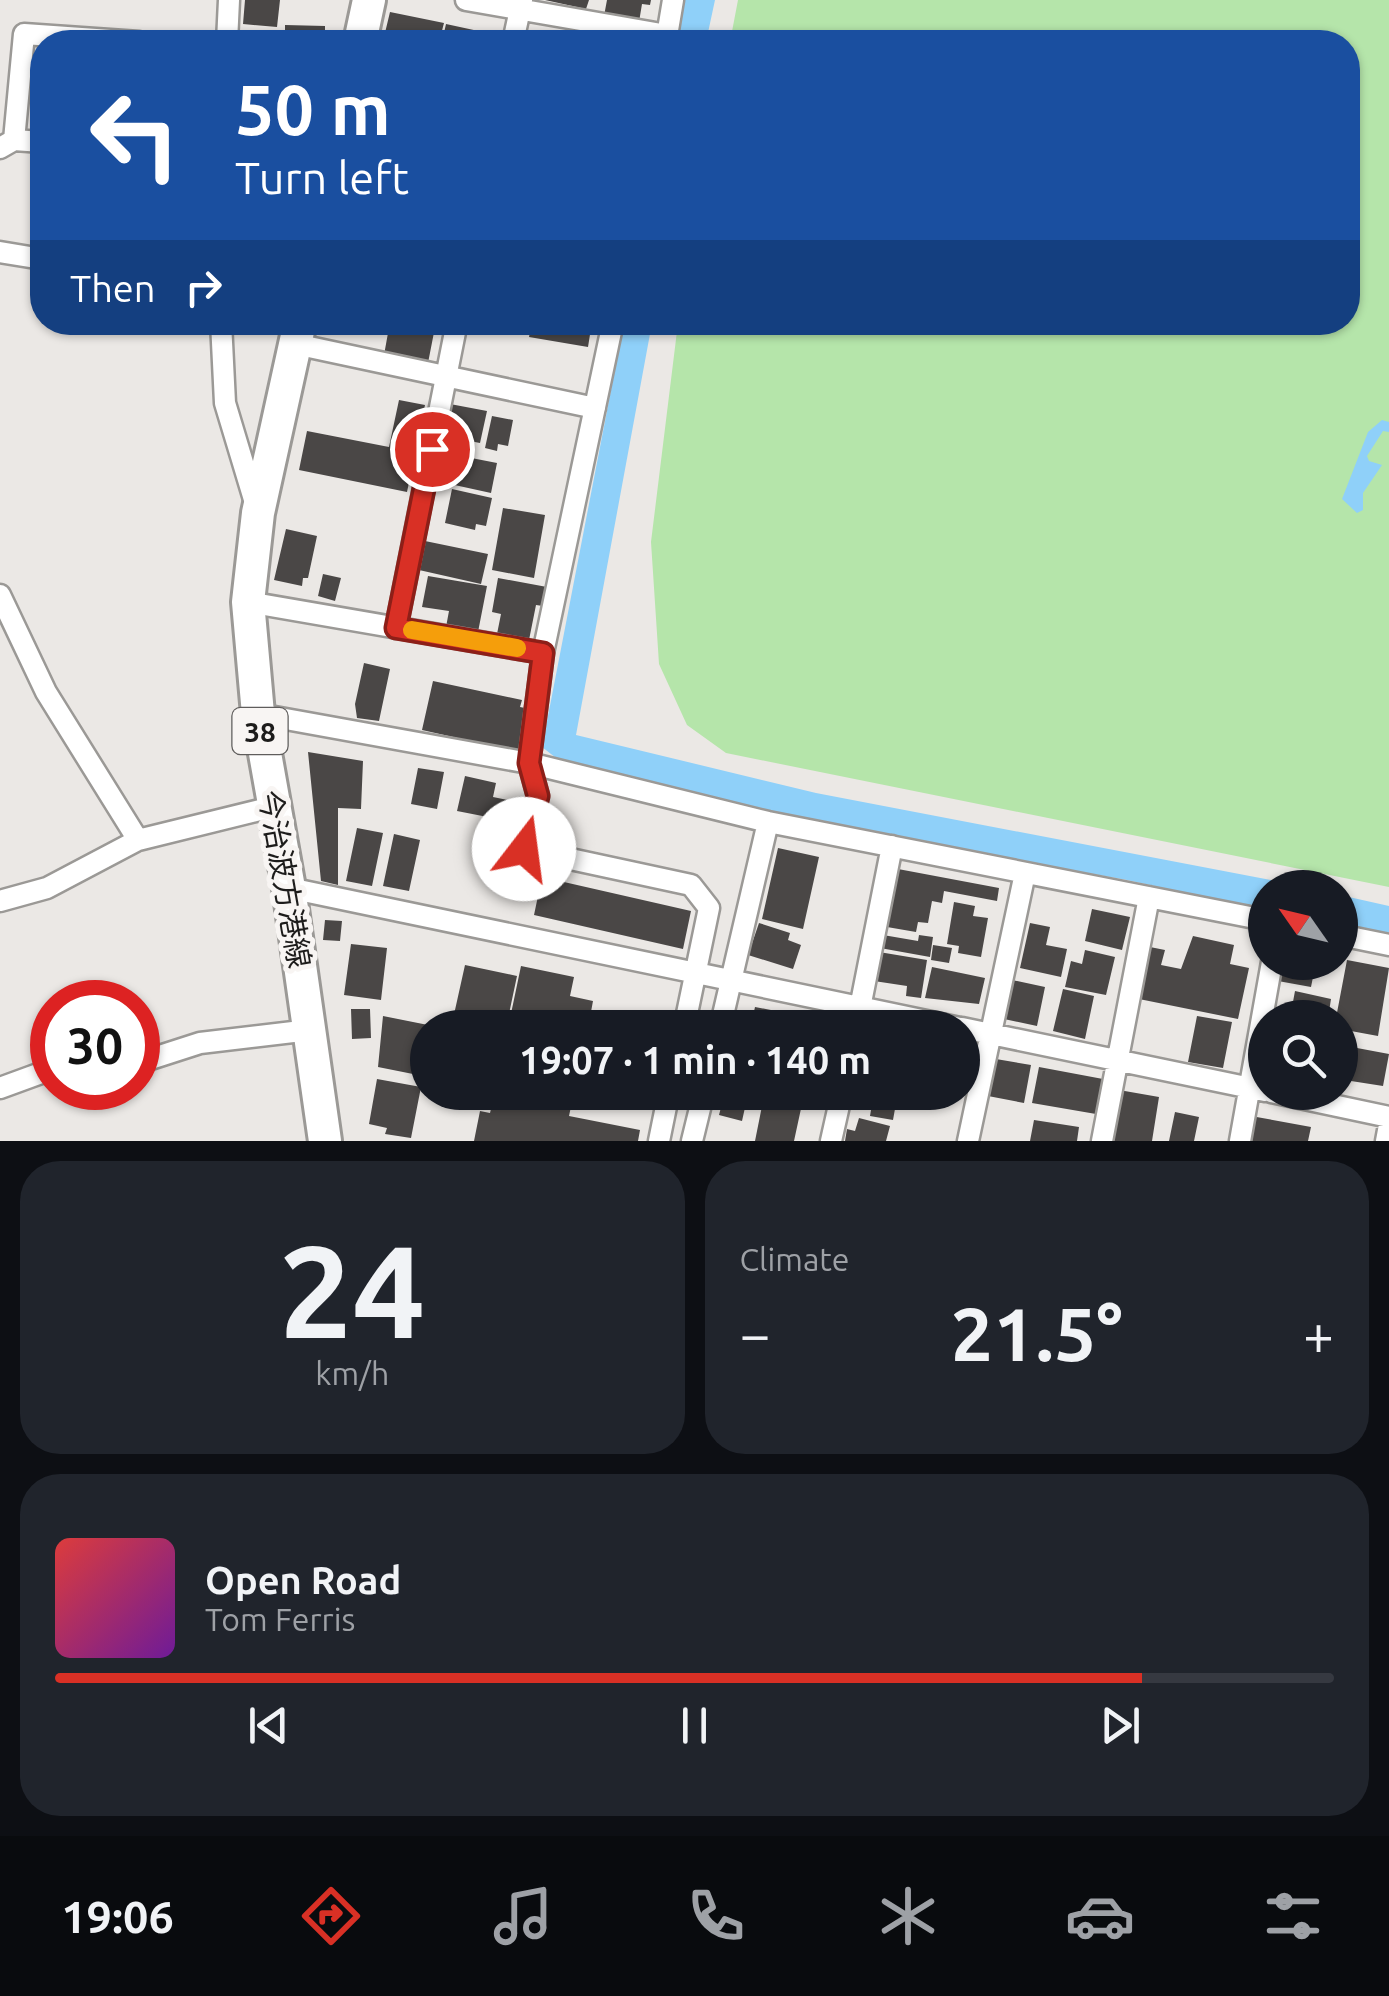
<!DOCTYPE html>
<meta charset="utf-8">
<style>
:root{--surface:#171b24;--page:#20242c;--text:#f1f3f6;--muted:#9ea1a6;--line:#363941;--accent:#d93025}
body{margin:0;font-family:Ubuntu,"Noto Sans JP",sans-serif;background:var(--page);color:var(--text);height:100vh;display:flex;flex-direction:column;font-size:38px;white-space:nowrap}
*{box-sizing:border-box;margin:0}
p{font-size:32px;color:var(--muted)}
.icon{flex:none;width:55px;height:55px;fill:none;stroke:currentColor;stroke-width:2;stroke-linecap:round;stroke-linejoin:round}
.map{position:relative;height:1141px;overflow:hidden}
.sheet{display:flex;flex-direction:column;gap:20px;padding:20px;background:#0d0f14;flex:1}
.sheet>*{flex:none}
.banner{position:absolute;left:30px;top:30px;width:1330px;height:305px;border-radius:40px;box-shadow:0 2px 8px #0004;background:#1a4fa0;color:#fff;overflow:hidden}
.needle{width:65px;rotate:304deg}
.fabs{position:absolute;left:1248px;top:870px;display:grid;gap:20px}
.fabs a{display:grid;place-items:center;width:110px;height:110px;border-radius:50%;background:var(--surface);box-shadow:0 2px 8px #0004;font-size:50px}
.speed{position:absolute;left:30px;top:980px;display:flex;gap:20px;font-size:50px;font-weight:700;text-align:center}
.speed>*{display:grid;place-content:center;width:130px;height:130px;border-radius:50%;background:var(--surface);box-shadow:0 2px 8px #0004;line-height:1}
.speed .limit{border:15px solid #d22;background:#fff;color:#111}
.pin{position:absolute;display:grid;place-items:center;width:85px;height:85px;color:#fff;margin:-42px;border:5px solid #fff;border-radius:50%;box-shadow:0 2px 10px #0007}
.me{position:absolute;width:110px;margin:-55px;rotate:15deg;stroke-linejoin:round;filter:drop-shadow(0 0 8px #0008)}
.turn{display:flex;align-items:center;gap:35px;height:210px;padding:0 40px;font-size:45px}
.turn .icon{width:130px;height:130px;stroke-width:2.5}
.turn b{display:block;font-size:70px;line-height:85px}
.then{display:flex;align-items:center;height:95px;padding:0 40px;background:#0003;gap:20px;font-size:38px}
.big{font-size:75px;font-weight:700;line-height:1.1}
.sheet .card{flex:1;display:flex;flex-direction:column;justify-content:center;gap:15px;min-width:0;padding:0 35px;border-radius:40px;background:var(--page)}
.sheet .dial{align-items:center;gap:0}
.dial b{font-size:130px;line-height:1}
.song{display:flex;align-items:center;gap:30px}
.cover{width:120px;height:120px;border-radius:15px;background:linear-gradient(135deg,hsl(0 70% 55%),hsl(280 70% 35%))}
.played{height:10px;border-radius:5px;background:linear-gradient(90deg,var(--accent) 85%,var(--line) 85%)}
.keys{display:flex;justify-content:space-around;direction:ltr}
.heat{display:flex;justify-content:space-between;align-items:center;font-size:55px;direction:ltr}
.sheet .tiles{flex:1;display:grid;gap:20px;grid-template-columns:1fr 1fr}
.card:last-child{grid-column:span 2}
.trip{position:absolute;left:410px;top:1010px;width:570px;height:100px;border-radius:50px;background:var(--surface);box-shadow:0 2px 8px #0004;font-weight:700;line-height:100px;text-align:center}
.tab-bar{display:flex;height:160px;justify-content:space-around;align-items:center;background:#090b0e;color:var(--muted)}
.tab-bar .icon{width:70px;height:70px}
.tab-bar .current{color:var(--accent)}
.tab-bar b{font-size:45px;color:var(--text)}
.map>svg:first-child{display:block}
</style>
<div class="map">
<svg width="1389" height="1141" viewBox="0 0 1389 1141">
<rect width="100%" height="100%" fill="#ebe8e5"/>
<!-- green -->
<path fill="#b5e5aa" d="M738 0H1389V887L726 753 687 725 659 664 651 542 678 323 1348 322V42H730Z"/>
<!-- water -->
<path fill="#8fd0f9" d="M679 0H715L706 42H672Z
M624 323H652L576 735 816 793 1307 887 1265 888V910L1127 880 884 837 560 761 542 747Z
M1382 420 1389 422V432L1383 431 1367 456 1369 461 1382 465 1363 493V510L1357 513 1342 499 1368 432Z
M1340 895 1389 906V936L1340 927Z"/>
<!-- building -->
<path fill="#4a4746" d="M245 0H280L277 27 243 24Z
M545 0H589L586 9Z
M607 0H651L650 5 642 4 639 22 604 16Z
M390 12 444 23 439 42 384 37Z
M446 24 483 32 481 42H442Z
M285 25 325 26V38H339V42H285Z
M390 322H436L428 363 384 355Z
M532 322H592L588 347 529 337Z
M399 400 425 405 407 492 299 470 307 431 389 447Z
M450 404 487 411 480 443 444 436Z
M492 416 513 420 508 446 498 444 497 451 485 448Z
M456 455 497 463 491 493 450 484Z
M452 489 492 498 486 526 476 524 475 530 445 523Z
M503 508 545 515 534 578 492 570Z
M286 529 317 536 308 578H303L302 586 274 580Z
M425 541 488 554 481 584 419 570Z
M323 574 341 578 335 601 318 596Z
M428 576 487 586 478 632 446 627 449 611 422 607Z
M498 578 547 587 543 606 536 605 529 640 497 634 501 614 492 612Z
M364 663 390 669 379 721 357 718 355 704Z
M433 681 522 700 520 707 530 709 520 752 422 730Z
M308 752 363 761 361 809 338 808V885L321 881Z
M418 768 444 772 437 809 411 804Z
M465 776 496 783 493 797 513 801 508 821 457 811Z
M357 828 383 833 372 886 346 881Z
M394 834 420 840 409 891 383 886Z
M778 848 819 857 803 929 762 919Z
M898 869 999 888 997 901 944 891 942 903 932 901 928 923 918 922 916 932 887 927Z
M542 877 691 911 683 949 534 915Z
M954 902 975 906 973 916 988 918 981 957 958 953 959 946 947 944Z
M1092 909 1130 917 1122 950 1085 941Z
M325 920 342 921 340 941 323 940Z
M759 923 790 933 788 940 801 945 793 969 748 955Z
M1030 923 1050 927 1046 945 1067 949 1061 977 1020 968Z
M883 935 918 941 919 935 933 937 930 957 880 948Z
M1193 936 1234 945 1230 964 1249 968 1238 1019 1139 999 1150 947 1165 950 1161 965 1181 969Z
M351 944 387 948 381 1000 344 995Z
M933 945 952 948 949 963 931 960Z
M1085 950 1115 957 1106 995 1065 987 1071 961 1082 964Z
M879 952 927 960 921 998 906 996 907 986 874 981Z
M1347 960 1389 968 1378 1036 1340 1029V1018H1336Z
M1281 962H1316L1311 987 1278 981Z
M465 965 517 976 506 1028H451Z
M521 966 574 977 570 996 593 1001 588 1028H508Z
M932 967 985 978 979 1004 925 998Z
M1012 980 1045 987 1037 1026 1004 1019Z
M1063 989 1094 996 1085 1039 1053 1031Z
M1295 991 1331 999 1328 1018H1290Z
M755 1007 776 1011 774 1024 752 1020Z
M351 1009H370L371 1038 352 1039Z
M793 1014 831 1022 830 1028H790Z
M383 1016 428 1025V1077L378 1067Z
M1197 1016 1232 1022 1223 1068 1188 1062Z
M1340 1044 1349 1045 1342 1086H1340Z
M1357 1048 1389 1054 1383 1086 1351 1081Z
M996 1059 1031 1065 1024 1103 988 1096Z
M1039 1067 1103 1079 1096 1114 1032 1103Z
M377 1079 421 1087 411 1138 385 1134 387 1128 369 1124Z
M1119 1090 1159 1097 1152 1141H1111Z
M495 1092H574L569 1116 640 1130 638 1141H474L480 1111 490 1113Z
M725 1092 748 1094 742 1121 719 1115Z
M874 1092H898L893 1120 870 1116Z
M764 1096 802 1104 794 1141H755Z
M1175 1112 1199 1117 1194 1141H1169Z
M1251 1116 1311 1127 1308 1141H1247Z
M859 1118 890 1126 886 1141H845L847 1129 855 1131Z
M1034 1120 1079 1127 1077 1141H1030Z"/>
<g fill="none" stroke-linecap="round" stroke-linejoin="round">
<!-- street casing -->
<g stroke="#9b9996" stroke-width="25">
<path id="street" d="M466 0 667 35
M227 42 229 0
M513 42 522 0
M666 42 673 0
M14 140 42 142
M0 148 14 140 24 34 139 42
M0 252 42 259
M221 322 225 403 256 506
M613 322 543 653 529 763 538 796 524 849 691 885 709 908 684 1028
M295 344 595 408
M0 595 46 692 138 840
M248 602 543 653
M396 628 457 322
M258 714 529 763 768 822 1265 920
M289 888 960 1028
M0 901 47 888 138 840 272 807
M1340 935 1389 945
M720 1028 768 822
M856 1028 892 846
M962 1028 1265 1091
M138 1063 200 1043 310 1030
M0 1088 52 1069
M1271 1092 1389 1117
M659 1141 669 1092
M692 1141 704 1092
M831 1141 842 1092
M968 1141 1025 873
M1102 1141 1149 897
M1240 1141 1272 962
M1386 1141 1389 1125"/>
</g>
<!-- primary casing -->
<g stroke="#9b9996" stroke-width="38">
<path id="primary" d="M360 42 369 0
M300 322 258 513 248 602 258 714 289 888 325 1141"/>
</g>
<!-- street -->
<use href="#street" stroke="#fff" stroke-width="20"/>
<!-- primary -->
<use href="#primary" stroke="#fff" stroke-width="32"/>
</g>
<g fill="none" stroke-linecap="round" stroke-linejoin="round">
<!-- route casing -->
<g stroke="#8d1f18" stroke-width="25">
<path id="route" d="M432 449 396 628 543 653 529 763 538 796 524 849"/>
</g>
<!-- route -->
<use href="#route" stroke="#d93025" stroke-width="18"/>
<!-- slow -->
<path stroke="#f59e0b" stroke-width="18" d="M412 630 517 648"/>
</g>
<g text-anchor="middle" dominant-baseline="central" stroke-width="10" stroke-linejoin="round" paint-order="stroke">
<!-- shield labels -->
<rect fill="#f8f5f3" stroke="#5f5d5c" stroke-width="2.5" x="232.5" y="708" width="55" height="46" rx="8"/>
<g font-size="28" font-weight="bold" fill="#1d1c1b">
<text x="260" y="731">38</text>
</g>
<!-- street labels -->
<g font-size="30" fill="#1d1c1b" stroke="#f8f5f3">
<text transform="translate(285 879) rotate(80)">今治波方港線</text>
</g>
</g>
</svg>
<div class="fabs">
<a><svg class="needle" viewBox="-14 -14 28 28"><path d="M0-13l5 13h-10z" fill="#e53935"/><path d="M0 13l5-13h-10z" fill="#9ea1a6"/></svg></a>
<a><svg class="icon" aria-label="search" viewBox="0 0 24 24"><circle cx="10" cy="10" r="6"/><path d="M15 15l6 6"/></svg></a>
</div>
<div class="speed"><div class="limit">30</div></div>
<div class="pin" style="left:432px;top:449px;background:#d93025"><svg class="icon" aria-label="arrive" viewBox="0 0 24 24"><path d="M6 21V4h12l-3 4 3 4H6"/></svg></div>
<svg class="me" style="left:524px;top:849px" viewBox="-20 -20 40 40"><circle r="19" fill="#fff"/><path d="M0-13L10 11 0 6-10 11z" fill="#d93025"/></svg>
<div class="trip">19:07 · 1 min · 140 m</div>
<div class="banner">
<div class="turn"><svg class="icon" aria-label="left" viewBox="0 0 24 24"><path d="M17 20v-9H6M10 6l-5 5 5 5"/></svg><div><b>50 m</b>Turn left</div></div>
<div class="then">Then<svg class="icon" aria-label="right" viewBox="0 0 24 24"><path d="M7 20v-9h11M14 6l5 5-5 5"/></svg></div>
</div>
</div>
<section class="sheet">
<div class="tiles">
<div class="card dial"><b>24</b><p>km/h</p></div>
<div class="card"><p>Climate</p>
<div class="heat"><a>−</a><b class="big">21.5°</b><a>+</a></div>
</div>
<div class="card">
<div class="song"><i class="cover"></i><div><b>Open Road</b><p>Tom Ferris</p></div></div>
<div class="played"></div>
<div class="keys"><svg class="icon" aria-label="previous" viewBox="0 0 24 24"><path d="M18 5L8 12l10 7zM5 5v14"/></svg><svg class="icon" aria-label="pause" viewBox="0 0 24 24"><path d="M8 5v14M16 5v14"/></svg><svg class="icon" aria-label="next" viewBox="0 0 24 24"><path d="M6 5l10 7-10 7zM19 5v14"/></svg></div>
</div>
</div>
</section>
<nav class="tab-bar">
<b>19:06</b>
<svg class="icon current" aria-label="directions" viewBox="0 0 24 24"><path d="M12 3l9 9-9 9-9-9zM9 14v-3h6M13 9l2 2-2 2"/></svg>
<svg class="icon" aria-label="music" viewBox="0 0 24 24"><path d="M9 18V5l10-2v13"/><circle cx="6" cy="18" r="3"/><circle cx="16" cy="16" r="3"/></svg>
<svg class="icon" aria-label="phone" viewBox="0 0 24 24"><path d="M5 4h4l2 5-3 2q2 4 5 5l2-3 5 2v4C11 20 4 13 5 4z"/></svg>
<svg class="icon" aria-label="climate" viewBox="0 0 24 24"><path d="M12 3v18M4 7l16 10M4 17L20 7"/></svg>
<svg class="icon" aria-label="car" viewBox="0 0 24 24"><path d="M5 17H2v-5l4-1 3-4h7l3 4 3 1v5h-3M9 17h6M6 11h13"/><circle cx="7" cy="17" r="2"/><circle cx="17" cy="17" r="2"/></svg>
<svg class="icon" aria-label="filters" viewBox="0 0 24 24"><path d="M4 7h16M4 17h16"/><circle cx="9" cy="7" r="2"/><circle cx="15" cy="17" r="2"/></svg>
</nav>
